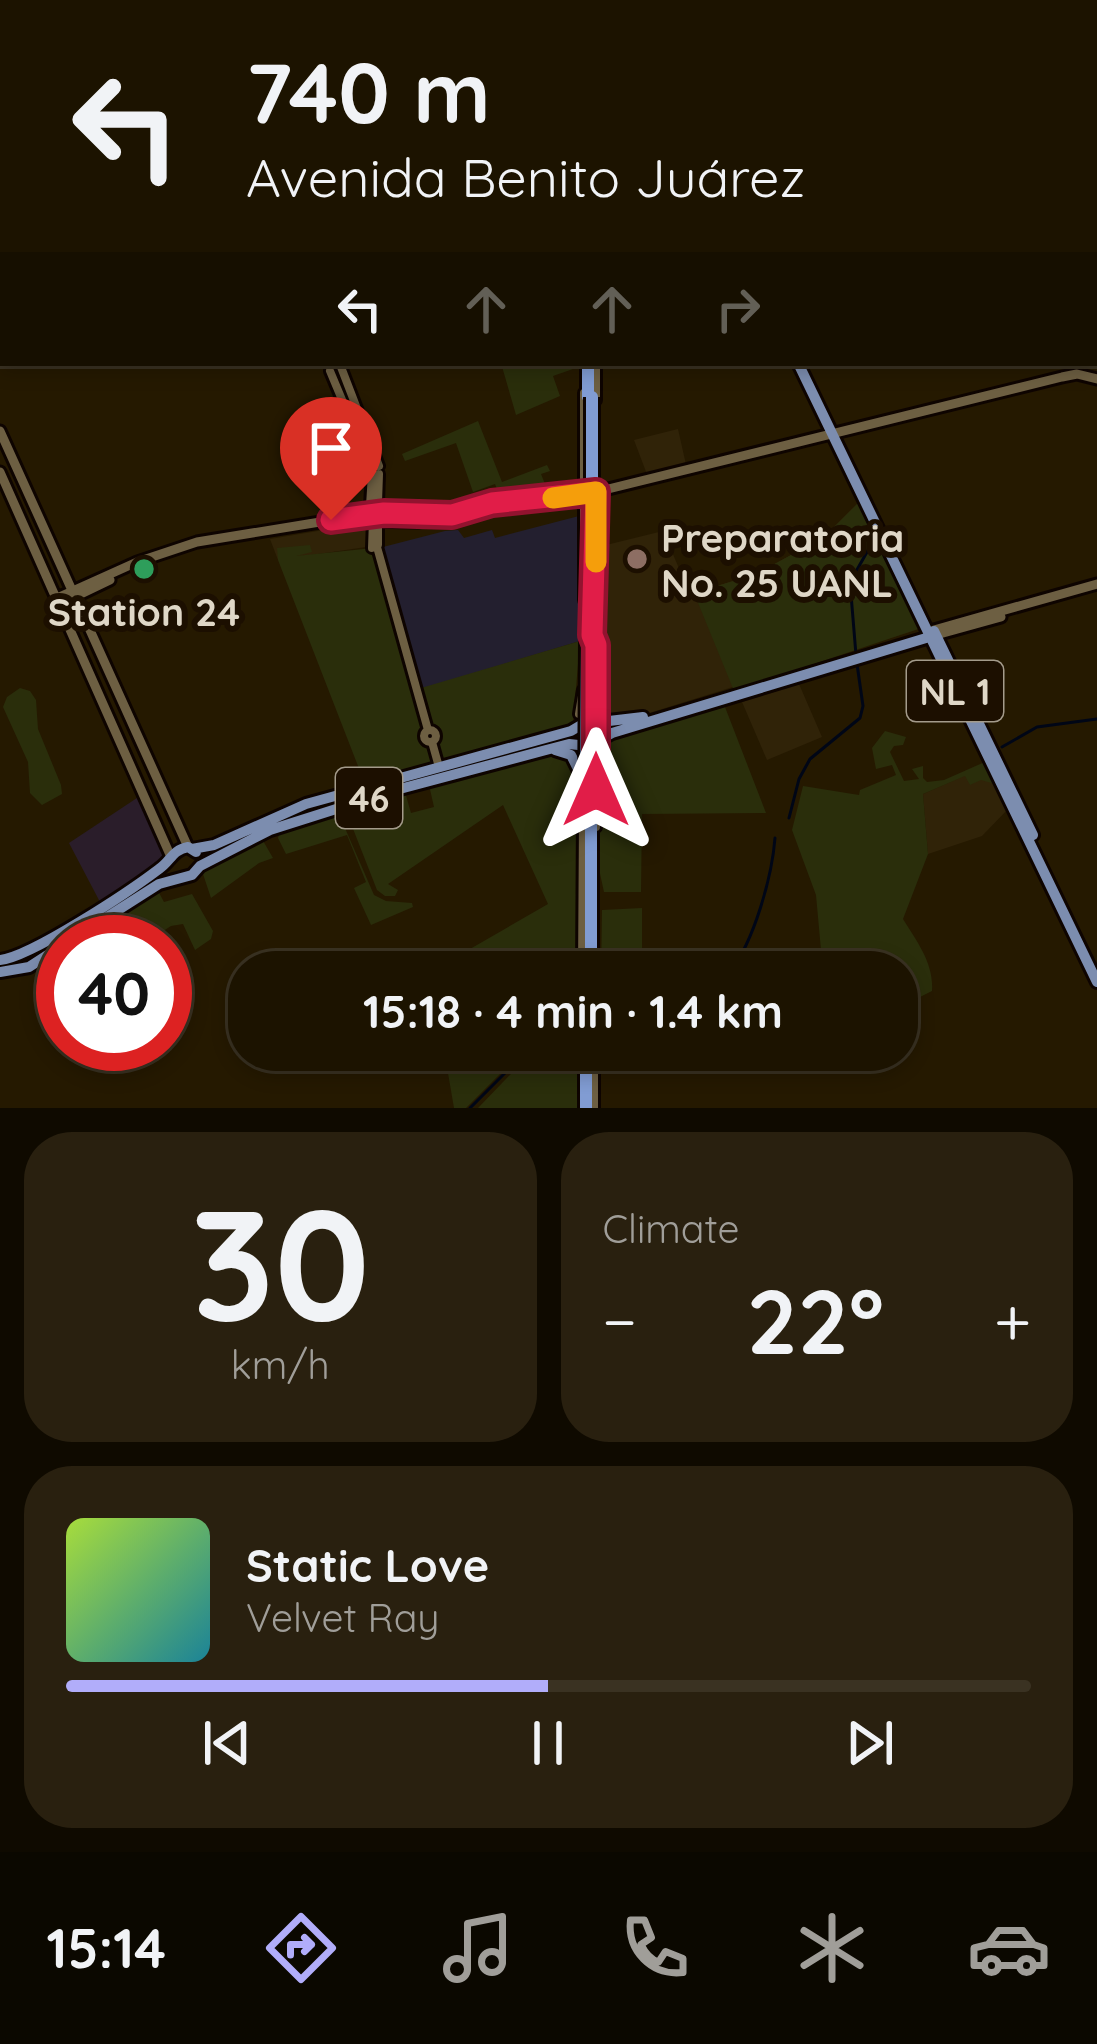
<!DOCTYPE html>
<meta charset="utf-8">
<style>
:root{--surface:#1c1300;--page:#29200f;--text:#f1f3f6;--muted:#a09e99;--line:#3a3222;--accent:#b1adfa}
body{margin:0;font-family:Quicksand,sans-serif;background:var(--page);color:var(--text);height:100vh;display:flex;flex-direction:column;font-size:45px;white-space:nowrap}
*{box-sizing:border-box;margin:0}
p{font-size:39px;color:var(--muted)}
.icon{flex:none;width:66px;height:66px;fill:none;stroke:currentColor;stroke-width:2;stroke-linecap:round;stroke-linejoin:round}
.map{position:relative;height:1108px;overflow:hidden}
.sheet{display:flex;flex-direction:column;gap:24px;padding:24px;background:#0f0a00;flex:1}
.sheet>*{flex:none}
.guide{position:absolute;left:0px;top:0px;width:1098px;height:366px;box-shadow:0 6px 18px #0003,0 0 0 3px var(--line);background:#1c1300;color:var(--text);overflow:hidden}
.speed{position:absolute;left:36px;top:915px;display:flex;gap:24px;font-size:60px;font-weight:700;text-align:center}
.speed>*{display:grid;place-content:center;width:156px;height:156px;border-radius:50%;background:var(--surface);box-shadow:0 6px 18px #0003,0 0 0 3px var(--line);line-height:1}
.speed .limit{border:18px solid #d22;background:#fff;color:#111}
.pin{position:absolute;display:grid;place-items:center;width:102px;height:102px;color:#fff;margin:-123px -51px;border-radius:50% 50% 50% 0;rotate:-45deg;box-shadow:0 0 12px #0007}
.pin .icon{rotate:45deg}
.me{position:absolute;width:132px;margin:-66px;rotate:0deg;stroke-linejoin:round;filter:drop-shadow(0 0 9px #0008)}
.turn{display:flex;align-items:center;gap:42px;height:252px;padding:0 48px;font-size:54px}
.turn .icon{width:156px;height:156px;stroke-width:2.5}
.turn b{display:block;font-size:84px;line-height:102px}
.lanes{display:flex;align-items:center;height:114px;padding:0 48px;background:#0003;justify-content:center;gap:60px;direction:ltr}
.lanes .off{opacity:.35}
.big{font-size:90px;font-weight:700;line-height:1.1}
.sheet .card{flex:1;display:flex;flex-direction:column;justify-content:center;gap:18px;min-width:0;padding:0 42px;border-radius:48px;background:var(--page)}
.sheet .dial{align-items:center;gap:0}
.dial b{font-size:156px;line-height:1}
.song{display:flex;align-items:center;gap:36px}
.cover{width:144px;height:144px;border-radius:18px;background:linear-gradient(135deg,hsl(80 70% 55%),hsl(190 70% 35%))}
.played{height:12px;border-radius:6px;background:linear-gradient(90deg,var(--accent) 50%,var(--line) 50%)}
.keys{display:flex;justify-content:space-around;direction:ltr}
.heat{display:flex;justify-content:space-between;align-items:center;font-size:66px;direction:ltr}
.sheet .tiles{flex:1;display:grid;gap:24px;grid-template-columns:1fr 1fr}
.card:last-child{grid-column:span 2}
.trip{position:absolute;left:228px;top:951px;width:690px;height:120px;border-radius:48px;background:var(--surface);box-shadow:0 6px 18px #0003,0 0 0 3px var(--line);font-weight:700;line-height:120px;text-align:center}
.dock{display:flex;height:192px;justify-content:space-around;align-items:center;background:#0b0800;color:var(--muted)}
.dock .icon{width:84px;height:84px}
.dock .on{color:var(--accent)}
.dock b{font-size:54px;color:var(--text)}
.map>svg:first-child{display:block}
</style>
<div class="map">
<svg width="1097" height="1108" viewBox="0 0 1097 1108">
<rect width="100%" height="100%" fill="#251900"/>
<!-- commercial -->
<path fill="#2a1d2a" d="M143 794 169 857 100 902 69 843Z"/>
<!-- industrial -->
<path fill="#231f2f" d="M579 516 580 641 421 689 383 547 445 531 458 530 464 538 492 530 495 538Z"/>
<!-- built -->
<path fill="#302308" d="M678 429 687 469 648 477 634 440Z
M860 501 919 628 916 630 643 715 620 717 602 713 599 708 598 547 663 531 690 594 756 574 824 537Z
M371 522 366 547 278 560 270 539Z
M799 684 822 737 767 760 742 702Z
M989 765 1009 808 982 836 928 854 923 794Z"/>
<!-- green -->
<path fill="#2a2e0b" d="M501 363H579L573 369 553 376 560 396 516 415Z
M478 421 502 482 547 465 550 471 541 474 547 489 545 494 501 499 495 484 473 492 456 443 405 461 402 454Z
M860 501 918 629 734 691 694 593 756 574 824 537Z
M310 545 312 552 296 556 383 547 421 688 580 641 573 723 365 784 278 560 277 548Z
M20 688 30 691 36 700 38 729 61 785 62 794 42 805 30 793 28 762 3 707 7 697Z
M725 707 766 813 642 814 641 892H604L599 869V741Z
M885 731 906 737 903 745 894 746 890 752 904 781 919 779 912 769 923 766V778L927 782 944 780 987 761 995 784 981 780 970 785 965 776 923 794 928 854 903 919C917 942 934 963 932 991L914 1000 911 993 897 994V972H823L816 895 792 830 803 786 859 795 860 790 896 775 892 765 876 769 872 748Z
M555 752 567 755 580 780V972H430L548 904 503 805 388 884 398 890 395 896H385L377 890 348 816 349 809 405 792 411 813 434 807 429 785Z
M338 812 374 895 386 901 412 903 413 907 371 925 354 888 366 882 347 835 286 854 278 838 281 829Z
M262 839 273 858 259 863 211 898 202 871Z
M157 889 164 902 192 894 213 931 211 939 195 950 183 924 171 926 146 942H74Z
M642 908V972H601L602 910Z
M444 1050H524L466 1108H454Z
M534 1050H579V1108H478Z"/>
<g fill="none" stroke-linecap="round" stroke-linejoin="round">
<!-- stream -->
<path stroke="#000616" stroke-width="3" d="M856 655 850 582 875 538
M1002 747 1037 727 1097 719
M789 818 799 779 810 759 860 718 863 706 857 664
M730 972C754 941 772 877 775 838
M470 1108 528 1050"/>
<!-- tertiary casing -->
<g stroke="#0e0400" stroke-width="14">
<path id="tertiary" d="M98 0V3
M598 0V3
M0 204 3 202
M596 363V400
M805 364V363
M341 367 379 466
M330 371 371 469
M379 474 378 502 384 513
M363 515 370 506 372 473
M373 520 372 548 378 545V521
M377 547 428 730
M584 600V393
M592 635 596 645V827
M579 714 583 690
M424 736a6 6 0 1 1 12 0a6 6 0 1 1-12 0Z
M432 742 439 767
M582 972 583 818
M594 1108V1050"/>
</g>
<!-- secondary casing -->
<g stroke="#0e0400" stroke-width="15">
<path id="secondary" d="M0 431 188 847
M0 472 171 857
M364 521 419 522
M57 598 137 562 197 542 363 515H452L505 501 596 492 1062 377 1077 374 1097 379
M60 604 110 580
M934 630 1097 584
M936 635 1001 617"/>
</g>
<!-- primary casing -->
<g stroke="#0e0400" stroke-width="16">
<path id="primary" d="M668 0 669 3
M676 0 677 3
M311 3 317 0
M338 3 343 0
M0 178 3 176
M0 195 3 194
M798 363 1097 982
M934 631 1033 835
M555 750 571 755 583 779
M192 849 214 845 306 804 571 731 593 718 609 721 643 717
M68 942 159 884 192 875 200 866 270 830 396 790 546 750 569 744 588 746 612 733 936 635
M0 960C31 957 130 891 159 869 171 861 172 850 188 847L196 852
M0 972 29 967 63 945"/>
</g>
<!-- trunk casing -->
<g stroke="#0e0400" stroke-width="18">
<path id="trunk" d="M589 3V0
M588 397V363
M587 642V595
M591 972V820
M586 1108V1050"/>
</g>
<!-- tertiary -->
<use href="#tertiary" stroke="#6d5f42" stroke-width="8"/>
<!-- secondary -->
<use href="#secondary" stroke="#6d5f42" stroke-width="9"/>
<!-- primary -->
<use href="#primary" stroke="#7c8daf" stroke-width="10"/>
<!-- trunk -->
<use href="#trunk" stroke="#819cd3" stroke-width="12"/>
<!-- trunk-bridge casing -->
<g stroke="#0e0400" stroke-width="18" stroke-linecap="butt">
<path id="trunk-bridge" d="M592 595V397
M586 820 587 642"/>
</g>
<!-- trunk-bridge -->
<use href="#trunk-bridge" stroke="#819cd3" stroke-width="12"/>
</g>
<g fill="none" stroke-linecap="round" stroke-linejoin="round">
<!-- route casing -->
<g stroke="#92132f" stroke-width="30">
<path id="route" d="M331 520 384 513 452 515 492 503 596 492 592 635 596 645V790"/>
</g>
<!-- route -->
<use href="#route" stroke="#e11d48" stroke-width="21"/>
<!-- slow -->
<path stroke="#f59e0b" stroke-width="21" d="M553 498 596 492V562"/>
</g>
<!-- markers -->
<circle fill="#8d6e63" stroke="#1c0f00" stroke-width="4.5" cx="637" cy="559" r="12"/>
<circle fill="#2e9e5b" stroke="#1c0f00" stroke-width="4.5" cx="144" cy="569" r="12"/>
<g text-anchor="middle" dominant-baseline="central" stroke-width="12" stroke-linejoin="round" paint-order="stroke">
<!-- shield labels -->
<g fill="#1c0f00" stroke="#a49b8b" stroke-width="3">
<rect x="907" y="661" width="96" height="60" rx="9"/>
<rect x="336" y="768" width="66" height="60" rx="9"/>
</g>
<g font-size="36" font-weight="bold" fill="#dfd7c7">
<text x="955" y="691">NL 1</text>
<text x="369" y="798">46</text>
</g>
<!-- poi labels -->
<g font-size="39" font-weight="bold" fill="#dfd7c7" stroke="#1c0f00" text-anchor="start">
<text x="661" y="537">Preparatoria<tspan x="661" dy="45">No. 25 UANL</tspan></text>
<text x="144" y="611" text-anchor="middle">Station 24</text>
</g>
</g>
</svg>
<div class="speed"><div class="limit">40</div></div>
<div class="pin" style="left:331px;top:520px;background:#d93025"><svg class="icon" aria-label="arrive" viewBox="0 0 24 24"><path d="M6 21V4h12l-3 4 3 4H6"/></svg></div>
<svg class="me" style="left:596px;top:790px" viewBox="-20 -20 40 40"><path d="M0-17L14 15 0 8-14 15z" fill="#e11d48" stroke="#fff" stroke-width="4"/></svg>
<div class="trip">15:18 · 4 min · 1.4 km</div>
<div class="guide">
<div class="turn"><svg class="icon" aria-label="left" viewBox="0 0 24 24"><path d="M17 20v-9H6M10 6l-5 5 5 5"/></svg><div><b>740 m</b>Avenida Benito Juárez</div></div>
<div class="lanes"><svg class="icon" aria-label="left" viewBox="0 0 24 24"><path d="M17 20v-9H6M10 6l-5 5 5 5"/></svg><svg class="icon off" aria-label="ahead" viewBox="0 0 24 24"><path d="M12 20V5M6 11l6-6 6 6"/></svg><svg class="icon off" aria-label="ahead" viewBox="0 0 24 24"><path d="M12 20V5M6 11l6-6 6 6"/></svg><svg class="icon off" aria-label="right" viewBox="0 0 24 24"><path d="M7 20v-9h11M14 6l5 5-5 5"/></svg></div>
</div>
</div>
<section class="sheet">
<div class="tiles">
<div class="card dial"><b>30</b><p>km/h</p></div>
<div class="card"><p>Climate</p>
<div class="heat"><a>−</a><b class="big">22°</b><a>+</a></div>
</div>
<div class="card">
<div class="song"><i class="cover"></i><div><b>Static Love</b><p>Velvet Ray</p></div></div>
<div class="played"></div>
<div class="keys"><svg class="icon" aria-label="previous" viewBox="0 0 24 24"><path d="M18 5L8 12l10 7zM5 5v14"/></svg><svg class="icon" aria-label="pause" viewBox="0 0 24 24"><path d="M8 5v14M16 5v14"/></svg><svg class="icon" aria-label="next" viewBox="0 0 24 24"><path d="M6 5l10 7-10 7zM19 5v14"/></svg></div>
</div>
</div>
</section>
<nav class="dock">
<b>15:14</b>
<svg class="icon on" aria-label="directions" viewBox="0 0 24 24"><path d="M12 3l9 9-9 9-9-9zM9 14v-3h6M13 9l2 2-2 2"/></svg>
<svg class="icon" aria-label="music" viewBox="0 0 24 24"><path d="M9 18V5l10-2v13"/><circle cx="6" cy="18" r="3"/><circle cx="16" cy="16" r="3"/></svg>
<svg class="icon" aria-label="phone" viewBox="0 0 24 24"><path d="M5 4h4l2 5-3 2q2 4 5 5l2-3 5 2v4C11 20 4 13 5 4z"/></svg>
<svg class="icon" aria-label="climate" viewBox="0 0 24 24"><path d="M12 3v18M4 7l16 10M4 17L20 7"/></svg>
<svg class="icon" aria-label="car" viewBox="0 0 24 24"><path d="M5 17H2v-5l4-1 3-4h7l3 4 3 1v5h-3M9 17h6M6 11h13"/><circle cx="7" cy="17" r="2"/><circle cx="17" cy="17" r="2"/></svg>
</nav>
